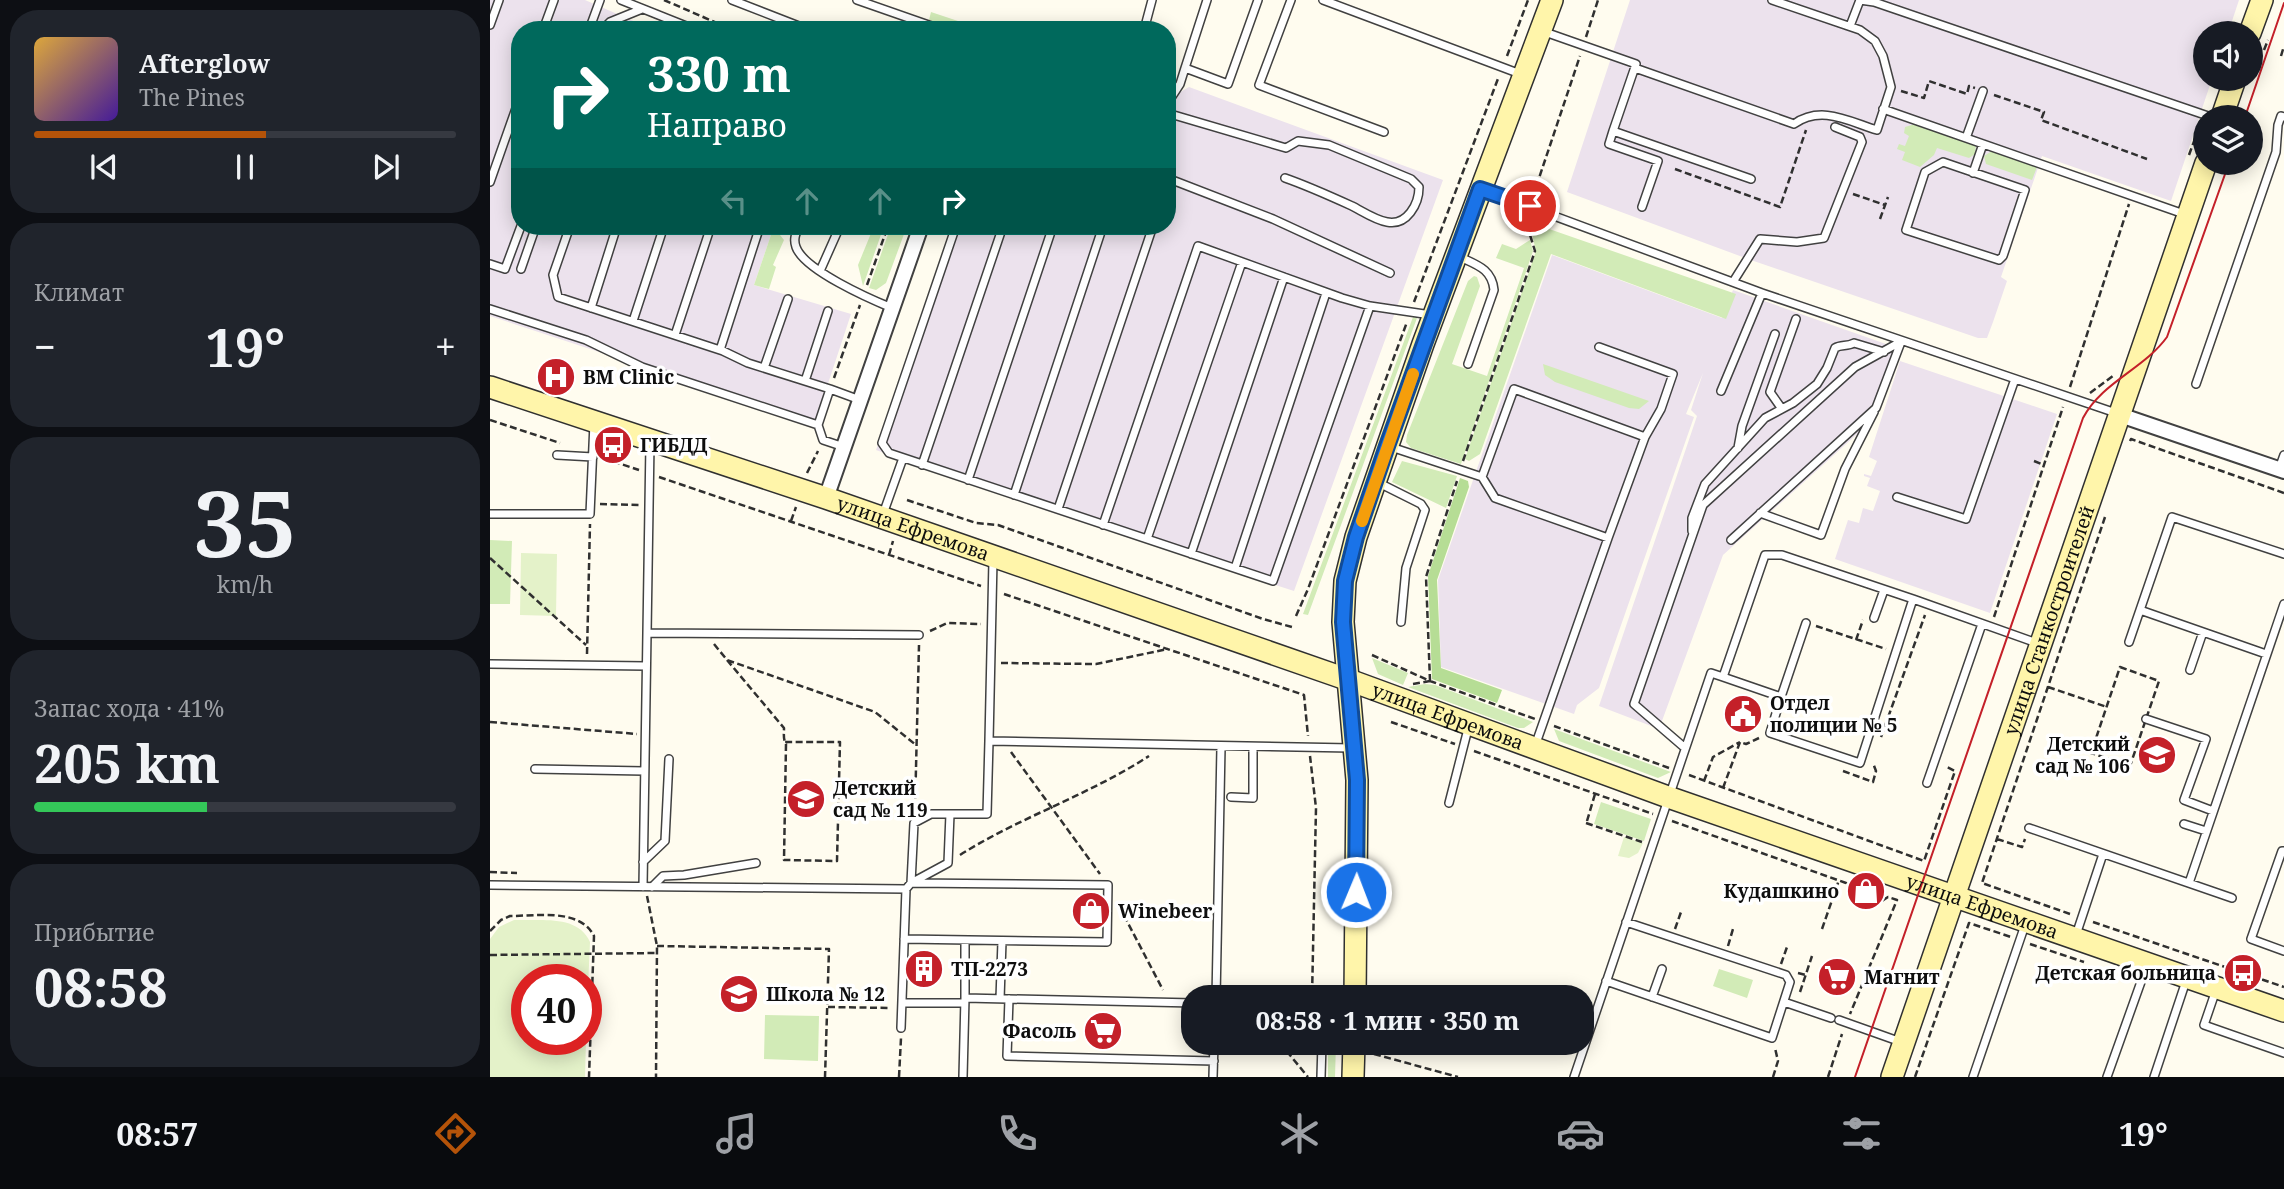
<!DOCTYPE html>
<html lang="ru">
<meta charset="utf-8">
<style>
:root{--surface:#171b24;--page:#20242c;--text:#f1f3f6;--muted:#9ea1a6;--line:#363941;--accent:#b45309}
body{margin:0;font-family:"Noto Serif",serif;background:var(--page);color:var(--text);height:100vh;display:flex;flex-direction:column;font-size:26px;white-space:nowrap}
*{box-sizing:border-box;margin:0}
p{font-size:23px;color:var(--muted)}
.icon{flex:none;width:38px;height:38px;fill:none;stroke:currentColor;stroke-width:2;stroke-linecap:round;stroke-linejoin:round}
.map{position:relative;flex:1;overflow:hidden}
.panel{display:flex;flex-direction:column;gap:10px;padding:10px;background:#0d0f14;width:490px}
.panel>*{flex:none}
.guide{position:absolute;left:21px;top:21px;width:665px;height:214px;border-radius:28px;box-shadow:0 4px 18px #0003;background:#00695c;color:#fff;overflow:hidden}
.buttons{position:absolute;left:1703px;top:21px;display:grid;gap:14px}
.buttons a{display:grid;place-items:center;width:70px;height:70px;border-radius:50%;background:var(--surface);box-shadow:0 4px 18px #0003;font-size:35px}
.speed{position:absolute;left:21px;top:964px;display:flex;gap:14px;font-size:35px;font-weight:700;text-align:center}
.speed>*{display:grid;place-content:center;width:91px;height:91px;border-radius:50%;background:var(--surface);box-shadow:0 4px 18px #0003;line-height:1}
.speed .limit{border:10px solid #d22;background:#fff;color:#111}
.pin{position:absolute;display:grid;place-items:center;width:60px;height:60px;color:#fff;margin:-30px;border:4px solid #fff;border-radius:50%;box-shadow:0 2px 7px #0007}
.me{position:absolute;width:77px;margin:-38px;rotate:1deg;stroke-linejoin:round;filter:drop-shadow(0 0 5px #0008)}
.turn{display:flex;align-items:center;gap:24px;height:147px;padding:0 21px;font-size:32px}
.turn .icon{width:91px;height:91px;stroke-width:2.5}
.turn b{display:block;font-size:49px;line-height:60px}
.lanes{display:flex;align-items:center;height:66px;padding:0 21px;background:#0003;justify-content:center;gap:35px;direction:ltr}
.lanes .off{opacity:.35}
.big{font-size:52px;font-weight:700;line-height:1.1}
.panel .card{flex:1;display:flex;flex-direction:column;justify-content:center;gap:10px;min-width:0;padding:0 24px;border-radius:28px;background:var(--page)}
.panel .dial{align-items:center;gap:0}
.dial b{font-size:91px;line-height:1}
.song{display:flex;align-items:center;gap:21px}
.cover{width:84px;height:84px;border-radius:10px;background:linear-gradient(135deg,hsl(40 70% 55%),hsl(260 70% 35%))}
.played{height:7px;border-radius:4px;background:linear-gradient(90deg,var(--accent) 55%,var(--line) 55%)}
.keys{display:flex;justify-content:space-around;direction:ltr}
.heat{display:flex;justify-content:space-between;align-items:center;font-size:38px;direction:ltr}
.charge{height:10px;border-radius:5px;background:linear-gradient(90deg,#34c759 41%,var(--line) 0)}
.trip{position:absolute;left:691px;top:985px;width:413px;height:70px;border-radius:28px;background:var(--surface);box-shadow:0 4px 18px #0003;font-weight:700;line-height:70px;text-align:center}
.tabs{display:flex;height:112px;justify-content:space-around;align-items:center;background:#090b0e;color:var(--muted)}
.tabs .icon{width:49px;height:49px}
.tabs .on{color:var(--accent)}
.tabs b{font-size:32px;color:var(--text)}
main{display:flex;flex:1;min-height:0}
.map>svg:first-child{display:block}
</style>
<main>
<section class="panel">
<div class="card">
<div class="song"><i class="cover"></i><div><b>Afterglow</b><p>The Pines</p></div></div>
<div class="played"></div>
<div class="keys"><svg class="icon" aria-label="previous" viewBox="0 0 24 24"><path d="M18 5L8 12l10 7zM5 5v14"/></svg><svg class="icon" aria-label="pause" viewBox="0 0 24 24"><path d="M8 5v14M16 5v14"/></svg><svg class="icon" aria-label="next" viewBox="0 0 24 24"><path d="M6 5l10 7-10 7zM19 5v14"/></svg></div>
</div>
<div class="card"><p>Климат</p>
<div class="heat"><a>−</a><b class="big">19°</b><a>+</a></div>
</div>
<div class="card dial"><b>35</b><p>km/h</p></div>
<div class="card"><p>Запас хода · 41%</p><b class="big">205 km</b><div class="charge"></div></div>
<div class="card"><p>Прибытие</p><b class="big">08:58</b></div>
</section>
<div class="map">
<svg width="1794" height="1077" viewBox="0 0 1794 1077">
<rect width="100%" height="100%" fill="#fffcef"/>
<!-- industrial -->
<path fill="#ece2ed" d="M0 0H95L164 30H30V226H284L264 285 361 314 325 423 0 316Z
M1140 0H1749L1738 33H1715V79H1722L1681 201 1552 156 1511 277 1517 281 1503 322 1497 338H1488L1258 259 1077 192Z
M699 87 953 180 804 591 569 515 386 450 464 226H677V100Z
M1062 255 1232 318 1243 290 1413 350 1386 417 1233 555 1169 729 1109 706 1207 416 1201 410 1213 373 1196 414 1204 417 1109 688 1087 705 1084 714 951 667 948 580Z
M1410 361 1567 414 1500 613 1345 559 1358 520 1369 523 1373 508 1383 511 1390 491 1377 486 1380 478 1374 476V474L1381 476 1387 461 1379 457Z"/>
<!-- green -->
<path fill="#d2ebb7" d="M441 12 477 24 475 30H468L439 20Z
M1425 124 1486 145 1485 154 1479 158 1447 148 1444 155 1430 167 1412 160 1415 152 1407 149 1409 144 1415 146 1419 136 1414 133 1415 127Z
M1502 151 1547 167 1542 180 1496 164 1494 156Z
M1039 222 1246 294 1236 319 1061 254 990 454 979 461 975 459 1046 251Z
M284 226H293L290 235 294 240 283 265 286 267 279 289 264 285Z
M384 226H394L373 286 368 265Z
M401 226H417L396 283 386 290 379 288Z
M1040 240 1043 251 971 464 921 448 916 442 917 435 978 281 984 276 987 277 990 286 962 364 997 376 1034 268 1006 258 1012 244 1026 249Z
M923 317 927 318 818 615 813 614Z
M1053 364 1159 401 1149 409 1139 408 1065 382 1055 375Z
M912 461 967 476 956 508 902 482Z
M0 540 22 541 20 604H0Z
M882 658 918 673 913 685 888 674Z
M935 684 945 685 1043 722 1034 728H1028L918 687Z
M1064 729 1181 772 1168 778 1069 741Z
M1111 802 1161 819 1154 841 1104 824Z
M1229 969 1263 980 1257 998 1223 986Z
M275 1015 329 1016 328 1061 274 1059Z
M838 1043H846L845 1077H838Z"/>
<!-- forest -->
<path fill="#b6dd95" d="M970 478 978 481 979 487 947 580 951 668 1012 690 1007 703 942 679 938 576Z"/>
<!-- pitch -->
<path fill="#e4f2c9" d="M31 553 67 554 66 616 30 615Z
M1134 837 1153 843 1148 853 1139 858 1128 856Z
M24 920C50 921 88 914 100 942L96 1033V980H37V1040H96L95 1077H0V939L9 927Z"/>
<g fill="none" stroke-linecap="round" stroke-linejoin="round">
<!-- lane casing -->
<g stroke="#414141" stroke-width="10">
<path id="lane" d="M131 0 206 30
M242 0 319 30
M367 0 453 30
M801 0 769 85 894 132
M833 0 1033 75
M1384 2 1721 117
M0 25 9 0
M1360 26 1370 0 1384 2 1385 0
M53 30 64 0
M99 30 110 0
M112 30 120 22 152 9
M654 30 662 0
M1052 31 1146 64 1123 131 1261 179
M695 68 717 0
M1145 68 1304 124C1331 105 1358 121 1387 130L1401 87 1393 56 1385 41 1370 30 1282 0
M677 104 690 84 695 68 738 84 768 0
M1393 109 1694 214
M677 113 796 148 808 141 839 145 921 179 929 187C929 204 917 226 897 222 885 220 872 211 862 206 840 196 818 186 795 178
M1123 131 1119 144 1168 161 1152 207
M1476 138 1493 91
M1453 162 1535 190 1513 256 1509 260 1416 230 1435 172Z
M1483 173 1493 144
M677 178 783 219 900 273
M0 182 30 97
M994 190 1272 293 1626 413
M80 226 63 275 68 297 233 351 258 363 340 389 328 425 333 440 354 447
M309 226C306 233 303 239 306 247 314 270 380 299 402 308
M466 226 392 443 399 453 783 581 880 306
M970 257C987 265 1002 269 1004 290L978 364
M0 264 15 269 31 226
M31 269 46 226
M330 271 350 226
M1243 282 1270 239 1307 242 1334 238 1372 142 1370 137 1345 127
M101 308 127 226
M0 309 96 340 152 367 328 425
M143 321 174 226
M185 335 221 226
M230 350 270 226
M274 368 298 299
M315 381 338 311
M1706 384 1786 152 1788 125 1791 116 1794 117
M340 389 370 400
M1231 391 1272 293
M1292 409 1280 392 1306 319
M901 447 992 477 1005 498 1118 538 1155 437 1171 409 1183 374 1109 347
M1248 448 1252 426 1285 334
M67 455 103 457
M432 465 513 226
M1789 469 1794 455
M992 477 1024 389 1155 437
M478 480 563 226
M889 483 931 504 935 510 916 568 911 622
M524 495 613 226
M1407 497 1476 519 1525 379
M568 509 663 226
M1270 513 1331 535 1355 469 1384 412
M0 514H100L104 423
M392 517 413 458
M613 525 708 246 852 298 880 306 941 315
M1202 531V518L1215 484 1275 418 1303 403 1327 384 1337 368 1345 348C1351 344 1357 347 1364 343L1394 352
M657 539 752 262
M1241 540 1386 408 1411 342
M701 554 794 277
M745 568 836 293
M1650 610 1776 654
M1384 618 1394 590
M157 633 429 635
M1639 642 1682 517 1794 554
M0 664 156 666
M1700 670 1713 632
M1233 677 1291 697 1280 733 1370 763 1423 599 1547 643
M1291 697 1316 623
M1656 719 1716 739 1694 800 1723 811
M499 741 503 560
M1045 746 1118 538
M1195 748 1144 704 1213 505 1365 367 1412 341
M45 769 154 771
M1437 783 1492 624
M741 797 763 798V747
M959 803 979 725
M460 814 458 863 421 883 424 823 441 814H497L499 741 861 748
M1694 824 1716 831
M1539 828 1742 898
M1794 851H1792L1761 939 1794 951
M153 862 175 841 179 759
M1699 883 1794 604
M0 885 416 889 421 883 618 885 617 942 414 939
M153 887 160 443
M162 887 173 876 194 875 266 863
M1586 935 1613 854
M1116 981 1282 1038 1300 982 1296 975 1136 922
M1726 990 1714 1025 1794 1053
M1162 997 1172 969
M475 998V940
M726 998 731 747
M510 999 512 941
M519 999 517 1056 724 1061
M1294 1002 1341 1018
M412 1003H474
M1349 1020 1411 1042
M411 1028 416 889
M473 1077 475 998 704 1003
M723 1077 724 1043
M831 1077 832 1043
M1084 1077 1221 673 1233 677 1275 555H1292L1423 599
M1483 1077 1535 925
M1617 1077 1657 965
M1664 1077 1697 978"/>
</g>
<!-- street casing -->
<g stroke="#414141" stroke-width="18">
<path id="street" d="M1630 415 1794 471
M336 498 431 226"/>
</g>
<!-- secondary casing -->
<g stroke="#303030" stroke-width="24">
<g id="secondary">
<path d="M1760 33 1772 0"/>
<path d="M1732 117 1745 79"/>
<path id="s1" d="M0 387 336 498 859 680 1178 797 1794 1011"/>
<path d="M865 998 867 780 853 622 855 581 866 537 933 344 1062 0"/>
<path d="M863 1077 864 1043"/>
<path id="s2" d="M1402 1077 1716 163"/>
</g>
</g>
<!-- path -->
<path stroke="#303030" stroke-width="2.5" stroke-dasharray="7 3.5" stroke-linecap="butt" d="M174 0 243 30
M1096 37 1108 0
M1774 50 1778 40
M1017 56 1038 0
M1791 56 1794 46
M1411 91 1434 98 1439 81 1477 94 1479 86 1485 88
M1504 95 1554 112 1551 120 1657 159
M1699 155 1710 125
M1185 169 1290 207 1316 130
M1363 194 1395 205
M1043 196 1090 56
M1390 219 1398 197
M377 285 398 226
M924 302 1009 76
M344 378 370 305
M1580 387 1639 204
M1600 393 1623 376
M0 420 70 443
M1640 441 1641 439 1794 493
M113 458 149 470
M973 461 1045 251 1035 219 1036 215
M1544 461 1554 465
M317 473 328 451
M169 477 491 586
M417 500 486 523 508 525 773 619 802 627
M110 504 149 505
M301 521 306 507
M399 555 403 541
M0 558 96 645
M514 594 814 695 818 736
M806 616 818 589 917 322
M1504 617 1573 407
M1326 626 1396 649
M440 631 457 623 491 624
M1366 640 1373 620
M224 644 237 660 385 712 426 745
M97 654 100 524
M882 655 940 681 1045 719
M237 660 294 728C294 734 293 739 296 744L294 860 347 861 350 742H295
M511 663 606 664 678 649
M1630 667 1669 681 1640 766 1601 753Z
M940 681 936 577 967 481
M923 684 940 681
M1558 687 1617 707
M0 722 147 734
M901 722 965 744
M1064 726 1179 768
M1391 737 1435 615
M984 751 1163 814
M521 752 610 874
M820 756 826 808 822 998
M1353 771 1383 782 1386 771 1383 763
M1199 775 1434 861 1465 771 1455 766
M1214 781 1223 757 1250 742
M1233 788 1250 742 1256 744 1269 738
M425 809 429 645
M1097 821 1105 794
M1182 821 1356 883 1363 896 1387 904 1398 897 1407 900 1360 1014
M1096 823 1152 842
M1507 839 1532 847 1535 839
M470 855C530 817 599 795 659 756
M0 872 27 873
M157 896 167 946 166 1077
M629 906 673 990
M1580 914 1492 883 1615 517
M1603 922 1794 987
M1185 929 1191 912
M1332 929 1349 880
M0 931 11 920 20 916C47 916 90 908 104 936L99 1077
M1540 944 1594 962
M167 946 339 949 335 1077
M1238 946 1243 929
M0 955 167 953
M1291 964 1297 947
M1308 973 1316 975
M1310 992 1322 956
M338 1007 401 1008
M790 1043 818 1077
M884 1054 968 1077
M409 1077 411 1038
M1283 1077 1288 1061 1285 1048
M1338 1077 1352 1034
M1425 1077 1479 923 1521 937"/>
<!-- lane -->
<use href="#lane" stroke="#fff" stroke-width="7"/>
<!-- street -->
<use href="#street" stroke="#fff" stroke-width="14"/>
<!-- secondary -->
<use href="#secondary" stroke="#fff5aa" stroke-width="21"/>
<!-- tram -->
<path stroke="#c42029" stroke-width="2" d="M1755 117 1794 3
M1365 1077 1593 418C1612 382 1654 369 1677 337L1739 163"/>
</g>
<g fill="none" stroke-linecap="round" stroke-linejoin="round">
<!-- route casing -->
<g stroke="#114b97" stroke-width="18">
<path id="route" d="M866 892 867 780 853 622 855 581 866 537 897 446 990 189 1040 206"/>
</g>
<!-- route -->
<use href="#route" stroke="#1a73e8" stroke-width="12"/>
<!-- slow -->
<path stroke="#f59e0b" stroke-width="12" d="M872 521 923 374"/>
</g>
<!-- icons -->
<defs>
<g id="hospital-disc" transform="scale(2.0125)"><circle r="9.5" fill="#c42029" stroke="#fff"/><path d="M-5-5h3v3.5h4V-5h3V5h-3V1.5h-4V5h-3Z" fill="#fff"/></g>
<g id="bus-disc" transform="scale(2.0125)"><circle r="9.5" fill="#c42029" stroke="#fff"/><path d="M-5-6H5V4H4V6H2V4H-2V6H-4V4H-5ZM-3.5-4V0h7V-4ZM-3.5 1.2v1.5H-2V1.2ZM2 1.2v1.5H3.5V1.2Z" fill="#fff"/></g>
<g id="civic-disc" transform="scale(2.0125)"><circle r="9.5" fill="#c42029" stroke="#fff"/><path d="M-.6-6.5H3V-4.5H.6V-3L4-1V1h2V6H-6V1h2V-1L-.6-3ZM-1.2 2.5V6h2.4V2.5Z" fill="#fff"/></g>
<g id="school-disc" transform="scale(2.0125)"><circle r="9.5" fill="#c42029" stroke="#fff"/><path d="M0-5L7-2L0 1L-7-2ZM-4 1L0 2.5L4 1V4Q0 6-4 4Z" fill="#fff"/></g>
<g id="shop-disc" transform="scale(2.0125)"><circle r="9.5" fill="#c42029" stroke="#fff"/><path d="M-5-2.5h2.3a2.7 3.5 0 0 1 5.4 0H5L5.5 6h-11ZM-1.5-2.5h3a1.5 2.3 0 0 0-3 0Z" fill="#fff"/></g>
<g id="building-disc" transform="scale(2.0125)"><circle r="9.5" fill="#c42029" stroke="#fff"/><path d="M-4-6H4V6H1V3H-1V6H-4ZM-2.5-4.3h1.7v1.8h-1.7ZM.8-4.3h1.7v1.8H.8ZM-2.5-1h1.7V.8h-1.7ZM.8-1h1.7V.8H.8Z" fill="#fff"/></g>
<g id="supermarket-disc" transform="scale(2.0125)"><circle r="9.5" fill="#c42029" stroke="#fff"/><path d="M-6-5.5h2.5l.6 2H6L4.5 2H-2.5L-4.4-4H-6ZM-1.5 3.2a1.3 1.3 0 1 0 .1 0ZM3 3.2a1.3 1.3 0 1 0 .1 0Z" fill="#fff"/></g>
</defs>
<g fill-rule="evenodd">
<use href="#hospital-disc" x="66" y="377"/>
<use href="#bus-disc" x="123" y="445"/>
<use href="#civic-disc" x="1253" y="714"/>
<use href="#school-disc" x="1667" y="755"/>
<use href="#school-disc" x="316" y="799"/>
<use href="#shop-disc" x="1376" y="891"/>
<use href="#shop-disc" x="601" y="911"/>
<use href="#building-disc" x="434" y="969"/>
<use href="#bus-disc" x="1753" y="973"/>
<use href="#supermarket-disc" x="1347" y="977"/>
<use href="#school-disc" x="249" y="994"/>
<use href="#supermarket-disc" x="613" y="1031"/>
</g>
<g text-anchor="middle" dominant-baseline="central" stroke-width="7" stroke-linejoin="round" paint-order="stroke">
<!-- poi labels -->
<g font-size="19" font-weight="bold" fill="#0e0e0e" stroke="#fff" text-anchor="start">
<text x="93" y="377">BM Clinic</text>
<text x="150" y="445">ГИБДД</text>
<text x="1280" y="703">Отдел<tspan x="1280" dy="22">полиции № 5</tspan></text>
<text x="1640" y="744" text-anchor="end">Детский<tspan x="1640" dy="22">сад № 106</tspan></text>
<text x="343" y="788">Детский<tspan x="343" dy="22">сад № 119</tspan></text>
<text x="1349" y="891" text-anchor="end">Кудашкино</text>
<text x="628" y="911">Winebeer</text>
<text x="461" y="969">ТП-2273</text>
<text x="1726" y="973" text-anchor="end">Детская больница</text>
<text x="1374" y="977">Магнит</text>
<text x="276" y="994">Школа № 12</text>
<text x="586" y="1031" text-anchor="end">Фасоль</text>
</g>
<!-- street labels -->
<g font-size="19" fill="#0e0e0e" stroke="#fff">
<text stroke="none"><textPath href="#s1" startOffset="446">улица Ефремова</textPath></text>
<text stroke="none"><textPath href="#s2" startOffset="483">улица Станкостроителей</textPath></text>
<text stroke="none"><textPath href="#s1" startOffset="1013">улица Ефремова</textPath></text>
<text stroke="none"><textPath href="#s1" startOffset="1580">улица Ефремова</textPath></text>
</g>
</g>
</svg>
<div class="buttons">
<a><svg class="icon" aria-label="sound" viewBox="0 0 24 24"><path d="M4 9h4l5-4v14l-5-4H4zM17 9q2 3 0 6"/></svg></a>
<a><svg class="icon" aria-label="layers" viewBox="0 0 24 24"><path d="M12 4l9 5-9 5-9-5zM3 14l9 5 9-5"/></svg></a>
</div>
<div class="speed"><div class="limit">40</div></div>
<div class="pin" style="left:1040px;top:206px;background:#d93025"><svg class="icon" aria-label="arrive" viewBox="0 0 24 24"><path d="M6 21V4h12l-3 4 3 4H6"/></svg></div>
<svg class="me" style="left:866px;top:892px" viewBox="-20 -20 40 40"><circle r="17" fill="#1a73e8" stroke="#fff" stroke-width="3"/><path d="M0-11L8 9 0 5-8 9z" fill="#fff"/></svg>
<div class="trip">08:58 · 1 мин · 350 m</div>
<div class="guide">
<div class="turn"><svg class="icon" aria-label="right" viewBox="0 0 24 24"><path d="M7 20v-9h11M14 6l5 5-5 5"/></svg><div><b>330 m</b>Направо</div></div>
<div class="lanes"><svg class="icon off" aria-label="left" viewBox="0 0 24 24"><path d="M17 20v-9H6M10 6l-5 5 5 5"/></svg><svg class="icon off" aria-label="ahead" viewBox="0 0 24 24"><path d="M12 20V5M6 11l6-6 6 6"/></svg><svg class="icon off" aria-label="ahead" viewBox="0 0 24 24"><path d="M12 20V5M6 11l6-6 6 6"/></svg><svg class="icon" aria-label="right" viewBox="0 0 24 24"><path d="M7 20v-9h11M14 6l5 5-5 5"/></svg></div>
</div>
</div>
</main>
<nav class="tabs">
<b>08:57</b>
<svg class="icon on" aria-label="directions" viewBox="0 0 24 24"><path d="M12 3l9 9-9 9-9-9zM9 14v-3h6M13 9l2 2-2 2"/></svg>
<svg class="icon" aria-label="music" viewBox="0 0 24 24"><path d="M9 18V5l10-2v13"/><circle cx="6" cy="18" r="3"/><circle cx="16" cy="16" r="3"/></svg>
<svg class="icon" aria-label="phone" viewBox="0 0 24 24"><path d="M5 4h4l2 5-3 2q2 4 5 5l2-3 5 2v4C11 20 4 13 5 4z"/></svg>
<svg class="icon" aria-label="climate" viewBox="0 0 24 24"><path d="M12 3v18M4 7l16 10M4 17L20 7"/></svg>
<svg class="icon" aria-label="car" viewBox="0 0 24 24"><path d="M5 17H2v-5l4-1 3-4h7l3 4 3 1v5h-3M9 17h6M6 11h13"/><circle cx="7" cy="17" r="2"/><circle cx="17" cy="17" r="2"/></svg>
<svg class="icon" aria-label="filters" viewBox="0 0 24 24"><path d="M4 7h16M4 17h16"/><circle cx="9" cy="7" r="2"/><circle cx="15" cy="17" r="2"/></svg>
<b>19°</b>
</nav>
